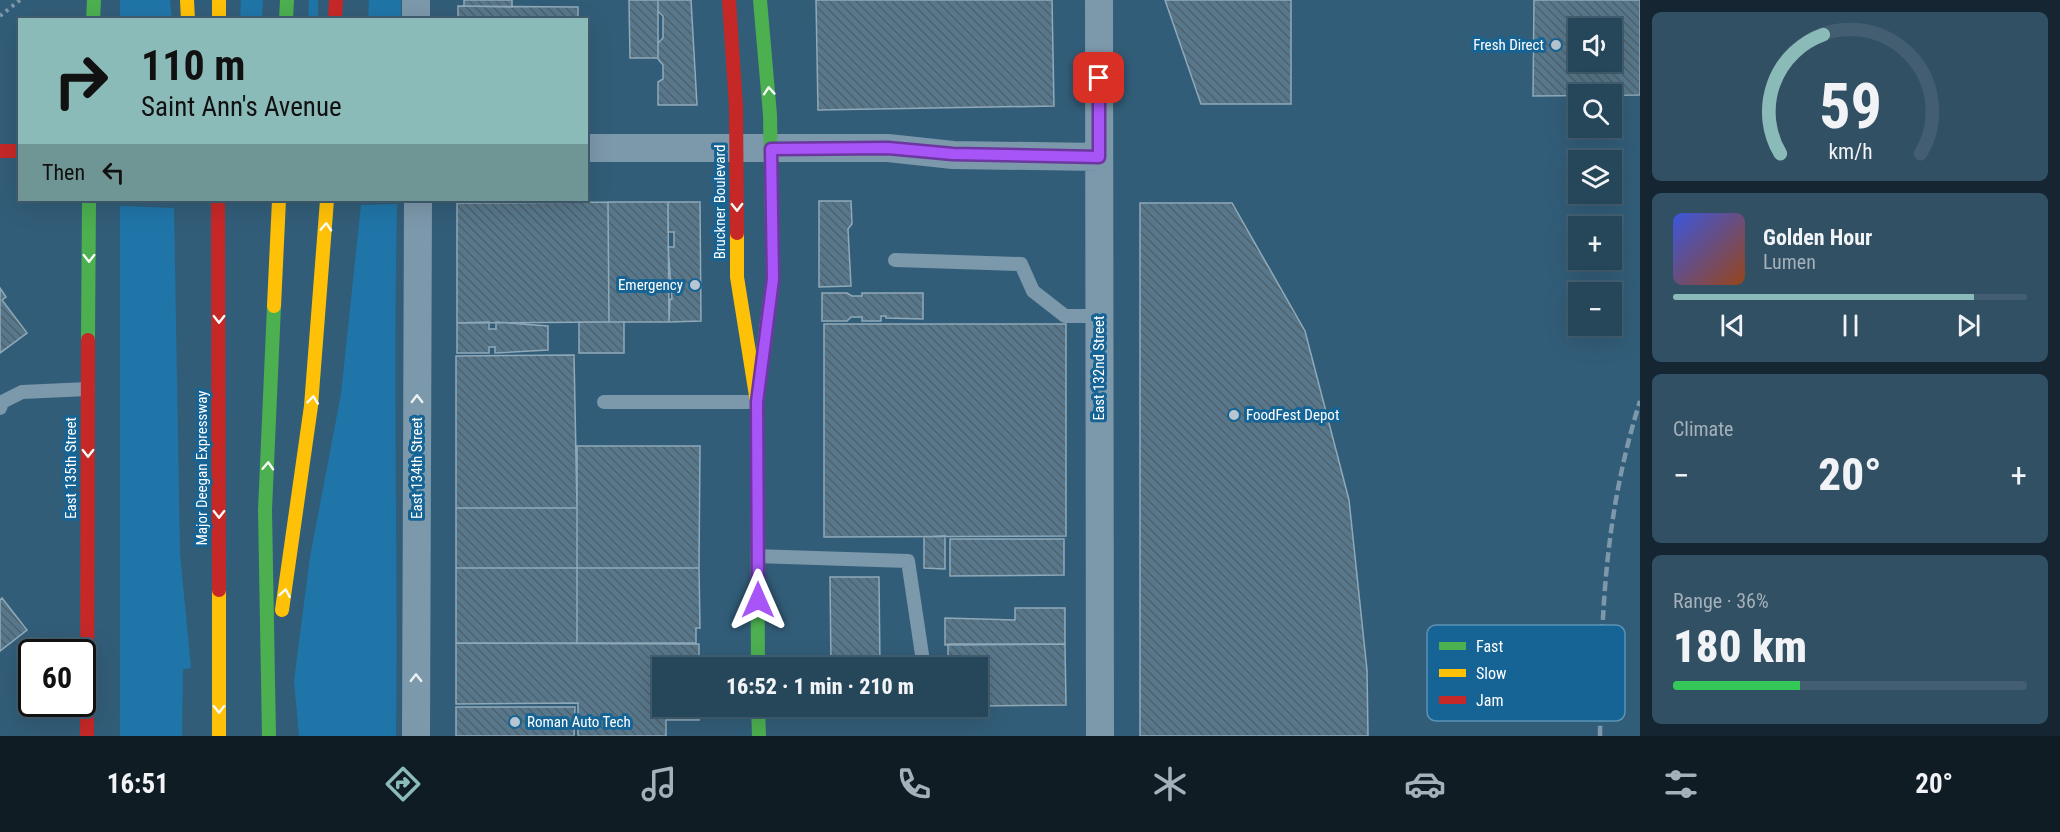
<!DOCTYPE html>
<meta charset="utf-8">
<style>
:root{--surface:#26465a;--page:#325063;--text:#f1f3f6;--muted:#a4b1bb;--line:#425e70;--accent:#8bbbb9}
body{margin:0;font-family:"Roboto Condensed",sans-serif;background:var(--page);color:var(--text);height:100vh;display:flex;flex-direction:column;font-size:22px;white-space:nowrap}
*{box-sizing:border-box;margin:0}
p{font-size:20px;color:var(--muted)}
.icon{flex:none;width:33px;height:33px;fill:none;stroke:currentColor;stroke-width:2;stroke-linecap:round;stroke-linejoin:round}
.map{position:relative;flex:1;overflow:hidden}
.drawer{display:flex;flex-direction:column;gap:12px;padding:12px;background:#152632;width:420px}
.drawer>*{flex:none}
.top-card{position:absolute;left:18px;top:18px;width:570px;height:183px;border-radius:0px;box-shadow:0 6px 24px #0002,0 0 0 2px var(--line);background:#8bbbb9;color:#111;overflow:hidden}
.fabs{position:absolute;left:1568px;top:18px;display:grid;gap:12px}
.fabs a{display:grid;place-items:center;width:54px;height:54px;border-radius:0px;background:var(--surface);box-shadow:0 6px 24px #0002,0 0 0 2px var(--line);font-size:30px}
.speed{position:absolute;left:18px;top:639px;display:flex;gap:12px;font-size:30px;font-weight:700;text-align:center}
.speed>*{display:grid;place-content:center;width:78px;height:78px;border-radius:50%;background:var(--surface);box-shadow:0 6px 24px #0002,0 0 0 2px var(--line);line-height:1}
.speed .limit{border:3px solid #111;border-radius:9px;background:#fff;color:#111}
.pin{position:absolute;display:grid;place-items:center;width:51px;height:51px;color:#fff;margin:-26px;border-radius:12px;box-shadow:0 3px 9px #0006}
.me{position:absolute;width:66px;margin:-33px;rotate:0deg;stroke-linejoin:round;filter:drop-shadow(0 0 4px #0008)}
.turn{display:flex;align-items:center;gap:21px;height:126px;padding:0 24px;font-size:27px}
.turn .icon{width:78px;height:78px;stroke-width:2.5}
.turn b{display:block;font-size:42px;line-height:51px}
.then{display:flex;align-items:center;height:57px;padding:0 24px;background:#0003;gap:12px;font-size:22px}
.big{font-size:45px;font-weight:800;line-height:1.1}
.drawer .card{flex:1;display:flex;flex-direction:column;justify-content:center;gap:9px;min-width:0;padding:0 21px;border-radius:9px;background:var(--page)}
.drawer .dial{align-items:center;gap:0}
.dial svg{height:156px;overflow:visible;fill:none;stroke:var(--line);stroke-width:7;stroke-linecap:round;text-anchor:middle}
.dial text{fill:var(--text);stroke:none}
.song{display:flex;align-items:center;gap:18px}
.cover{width:72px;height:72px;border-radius:9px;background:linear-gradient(135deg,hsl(230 70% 55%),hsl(20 70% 35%))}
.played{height:6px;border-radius:3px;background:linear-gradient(90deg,var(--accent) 85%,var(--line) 85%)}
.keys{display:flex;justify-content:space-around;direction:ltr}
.heat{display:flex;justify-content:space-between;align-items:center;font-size:33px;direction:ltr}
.charge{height:9px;border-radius:4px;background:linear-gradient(90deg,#34c759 36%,var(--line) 0)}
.trip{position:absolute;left:652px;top:657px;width:336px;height:60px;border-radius:0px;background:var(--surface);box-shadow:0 6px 24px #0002,0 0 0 2px var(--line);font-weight:800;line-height:60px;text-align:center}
.menu{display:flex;height:96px;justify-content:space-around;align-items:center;background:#0f1c24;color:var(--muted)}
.menu .icon{width:42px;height:42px}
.menu .current{color:var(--accent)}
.menu b{font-size:27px;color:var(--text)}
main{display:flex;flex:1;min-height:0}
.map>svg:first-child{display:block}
</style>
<main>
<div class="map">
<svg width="1640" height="736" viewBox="0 0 1640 736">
<defs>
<pattern id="building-back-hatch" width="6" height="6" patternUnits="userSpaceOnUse" patternTransform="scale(1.5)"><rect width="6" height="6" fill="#57788c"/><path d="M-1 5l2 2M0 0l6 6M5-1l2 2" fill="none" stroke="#516069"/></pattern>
</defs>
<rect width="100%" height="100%" fill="#325d78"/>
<!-- green -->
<path fill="#2075a8" d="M120 0H170L172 19H120Z
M241 0H263L262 19H240Z
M309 0H318V19H308Z
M369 0H401V19H368Z
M397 204C393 382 398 559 396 736H299L294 681 310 557 341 394 361 205Z
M120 206 174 208 180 554 191 668 183 669 182 736H120Z"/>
<!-- building -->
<path fill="url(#building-back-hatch)" stroke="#90a9b8" stroke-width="1.5" fill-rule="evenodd" d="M464 0H512V7L464 6Z
M629 0H658V58H630Z
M658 0H691L697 105H658V82L663 79V65L658 59V43L663 38V16L658 11Z
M816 0H1052L1054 106 818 110Z
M1165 0H1291V104H1201Z
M1534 0H1640V95L1533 96ZM1578 28H1611V62H1578Z
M458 6 578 7V20H458Z
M819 201H851L852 224 848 229 851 286 819 287Z
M608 202H668L669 322H609Z
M608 202 609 322 457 323V203Z
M668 202H700L701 321 669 322 670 299H672L668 247H674V232H668Z
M1140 203H1232L1305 331 1349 500 1367 670 1368 736H1140Z
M0 288 6 297 2 300 27 333 0 353Z
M822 293H847L852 296H862V293H923V319L886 318V316H881V321H862V317H851L847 321H822Z
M489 322V329H496V322L548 326V350L495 353V347H489V353H457V323Z
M579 322H624V353H579Z
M824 324H1066V536L824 537Z
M574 355 577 508H456V356Z
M577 446H700L699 568H577Z
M456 508H577V568H456Z
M945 536V569L924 568V537Z
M950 539H1064V575L950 576Z
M456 568H577V643H456Z
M577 568H699L700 628H696V643H577Z
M830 577H879L880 668H831Z
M2 598 27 630 0 651V600Z
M1015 608H1065V644L945 645V618L1015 620Z
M456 643 699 644V668H663V706H699V720H666V736H578V703L456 704Z
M948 644H1065L1066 705 978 706V668H948Z
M456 707H575L574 736H456Z"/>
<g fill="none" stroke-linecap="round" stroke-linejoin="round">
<!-- path -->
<path stroke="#7c98ab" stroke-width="4" stroke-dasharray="3 4.5" stroke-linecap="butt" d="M0 16 20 0"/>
<!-- lane -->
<path stroke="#7c98ab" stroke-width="14" d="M895 260 1021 264 1033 291 1065 316H1098
M604 402H757
M0 408 2 402 22 392 88 389
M758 556 908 561 924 668"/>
<!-- street -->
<path stroke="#7c98ab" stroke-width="28" d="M416 0V20
M1099 0 1100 736
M586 148H888L953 155 1099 157
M416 736 418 200"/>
<!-- fast -->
<path stroke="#4caf50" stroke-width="14" d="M760 0 770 115 773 279 761 366
M93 20 94 0
M286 20 287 0
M88 340 89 200
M757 477 758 668
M758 706 759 736
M269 736 265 510 274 306"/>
<!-- slow -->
<path stroke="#ffc107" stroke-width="14" d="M187 0 188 20
M219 0V20
M737 233V277L757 402V477
M274 306 279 200
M219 590V736
M282 610 311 406 327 200"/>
<!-- jam -->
<path stroke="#c62828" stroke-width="14" d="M729 0 736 107 737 233
M335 20 336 0
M0 151H20
M218 200 219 590
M87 736 88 340"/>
<!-- rail -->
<path stroke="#7d98aa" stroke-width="4.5" stroke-dasharray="10 4.5" stroke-linecap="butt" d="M1600 736C1601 616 1604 516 1640 401"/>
</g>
<!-- one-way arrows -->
<defs><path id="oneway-chevron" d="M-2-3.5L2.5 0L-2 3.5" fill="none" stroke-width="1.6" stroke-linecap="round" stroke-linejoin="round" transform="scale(1.5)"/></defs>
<g stroke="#f6fbf6">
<use href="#oneway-chevron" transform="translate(769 91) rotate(-94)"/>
<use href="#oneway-chevron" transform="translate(737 207) rotate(89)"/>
<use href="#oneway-chevron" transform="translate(326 227) rotate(-87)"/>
<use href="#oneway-chevron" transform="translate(89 258) rotate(90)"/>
<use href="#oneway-chevron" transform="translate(219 319) rotate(90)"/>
<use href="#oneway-chevron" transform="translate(313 400) rotate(-84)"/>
<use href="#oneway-chevron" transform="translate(88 453) rotate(90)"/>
<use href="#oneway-chevron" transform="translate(268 466) rotate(-87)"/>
<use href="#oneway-chevron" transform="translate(219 514) rotate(90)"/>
<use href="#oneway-chevron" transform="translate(285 593) rotate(-80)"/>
<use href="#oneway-chevron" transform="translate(219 709) rotate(90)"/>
</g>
<g stroke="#ebf0f2">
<use href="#oneway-chevron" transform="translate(417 399) rotate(-90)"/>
<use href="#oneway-chevron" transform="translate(416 678) rotate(-90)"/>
</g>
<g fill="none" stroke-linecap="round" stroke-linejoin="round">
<!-- route casing -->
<g stroke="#6d37a1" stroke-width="15">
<path id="route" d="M758 600 757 402 773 279 771 149 888 148 953 154 1099 157V78"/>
</g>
<!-- route -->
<use href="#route" stroke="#a855f7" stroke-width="10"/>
</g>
<!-- markers -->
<g fill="#b7c6d0" stroke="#156495" stroke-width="2">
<circle cx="1556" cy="45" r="6"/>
<circle cx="695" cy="285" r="6"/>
<circle cx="1234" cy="415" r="6"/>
<circle cx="515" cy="722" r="6"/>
</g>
<g text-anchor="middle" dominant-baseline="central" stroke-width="6" stroke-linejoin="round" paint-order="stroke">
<!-- poi labels -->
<g font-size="15" fill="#fff" stroke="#156495" text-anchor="end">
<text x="1544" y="45">Fresh Direct</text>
<text x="683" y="285">Emergency</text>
<text x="1246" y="415" text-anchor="start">FoodFest Depot</text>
<text x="527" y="722" text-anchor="start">Roman Auto Tech</text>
</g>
<!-- street labels -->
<g font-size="15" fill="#fff" stroke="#156495">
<text transform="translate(720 202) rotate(-90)">Bruckner Boulevard</text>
<text transform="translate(1099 368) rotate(-90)">East 132nd Street</text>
<text transform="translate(71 468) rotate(-90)">East 135th Street</text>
<text transform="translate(202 468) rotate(-90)">Major Deegan Expressway</text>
<text transform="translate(417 468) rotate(-90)">East 134th Street</text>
</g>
</g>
<!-- legend -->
<rect x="1427" y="625" width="198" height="96" rx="9" fill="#156495" stroke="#5b92b5" stroke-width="1.5"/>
<rect x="1439" y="642" width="27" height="8" fill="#4caf50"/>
<rect x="1439" y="669" width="27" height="8" fill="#ffc107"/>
<rect x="1439" y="696" width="27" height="8" fill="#c62828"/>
<g font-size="16" fill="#fff">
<text x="1476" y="652">Fast</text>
<text x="1476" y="679">Slow</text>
<text x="1476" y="706">Jam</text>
</g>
</svg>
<div class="fabs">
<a><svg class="icon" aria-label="sound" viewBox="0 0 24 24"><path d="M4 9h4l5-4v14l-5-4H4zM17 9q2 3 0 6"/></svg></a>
<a><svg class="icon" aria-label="search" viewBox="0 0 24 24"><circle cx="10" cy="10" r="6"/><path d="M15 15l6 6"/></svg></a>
<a><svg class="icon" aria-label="layers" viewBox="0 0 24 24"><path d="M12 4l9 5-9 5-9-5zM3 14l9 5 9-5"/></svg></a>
<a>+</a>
<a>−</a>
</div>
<div class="speed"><div class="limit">60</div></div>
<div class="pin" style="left:1099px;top:78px;background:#d93025"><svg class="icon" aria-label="arrive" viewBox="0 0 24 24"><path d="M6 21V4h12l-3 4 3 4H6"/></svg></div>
<svg class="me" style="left:758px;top:600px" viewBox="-20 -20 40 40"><path d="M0-17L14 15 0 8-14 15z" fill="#a855f7" stroke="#fff" stroke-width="4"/></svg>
<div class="trip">16:52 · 1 min · 210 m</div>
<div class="top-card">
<div class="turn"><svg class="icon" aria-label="right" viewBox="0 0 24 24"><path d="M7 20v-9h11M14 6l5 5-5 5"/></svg><div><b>110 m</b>Saint Ann's Avenue</div></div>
<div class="then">Then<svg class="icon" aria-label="left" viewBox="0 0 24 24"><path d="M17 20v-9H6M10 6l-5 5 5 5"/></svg></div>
</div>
</div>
<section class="drawer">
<div class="card dial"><svg viewBox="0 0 100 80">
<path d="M14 69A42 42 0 1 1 86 69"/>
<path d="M14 69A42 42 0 0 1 36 8" stroke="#8bbbb9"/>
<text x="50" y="56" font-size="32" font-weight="700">59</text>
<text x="50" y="72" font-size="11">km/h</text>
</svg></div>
<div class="card">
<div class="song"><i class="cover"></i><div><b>Golden Hour</b><p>Lumen</p></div></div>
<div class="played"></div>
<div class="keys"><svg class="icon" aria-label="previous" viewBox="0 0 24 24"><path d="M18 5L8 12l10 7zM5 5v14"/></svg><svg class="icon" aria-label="pause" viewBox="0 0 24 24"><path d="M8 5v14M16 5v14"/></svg><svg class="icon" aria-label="next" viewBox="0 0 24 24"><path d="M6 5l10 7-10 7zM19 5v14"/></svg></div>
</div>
<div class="card"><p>Climate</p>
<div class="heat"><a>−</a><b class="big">20°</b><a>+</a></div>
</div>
<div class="card"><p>Range · 36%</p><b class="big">180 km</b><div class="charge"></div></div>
</section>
</main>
<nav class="menu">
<b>16:51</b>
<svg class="icon current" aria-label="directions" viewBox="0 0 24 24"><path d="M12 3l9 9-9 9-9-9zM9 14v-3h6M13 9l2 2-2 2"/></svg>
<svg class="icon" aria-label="music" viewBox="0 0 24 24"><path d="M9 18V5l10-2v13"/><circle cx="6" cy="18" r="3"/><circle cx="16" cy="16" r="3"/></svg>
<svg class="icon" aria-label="phone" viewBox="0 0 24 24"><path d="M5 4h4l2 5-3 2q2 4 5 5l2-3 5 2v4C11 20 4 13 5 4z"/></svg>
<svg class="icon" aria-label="climate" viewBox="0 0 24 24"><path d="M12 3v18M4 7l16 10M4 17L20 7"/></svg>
<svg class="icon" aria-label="car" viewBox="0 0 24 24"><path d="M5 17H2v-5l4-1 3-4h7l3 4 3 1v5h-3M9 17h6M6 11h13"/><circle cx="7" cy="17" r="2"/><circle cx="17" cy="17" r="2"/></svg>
<svg class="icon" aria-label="filters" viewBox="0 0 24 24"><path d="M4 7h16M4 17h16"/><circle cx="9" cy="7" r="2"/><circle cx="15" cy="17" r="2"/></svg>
<b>20°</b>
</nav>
